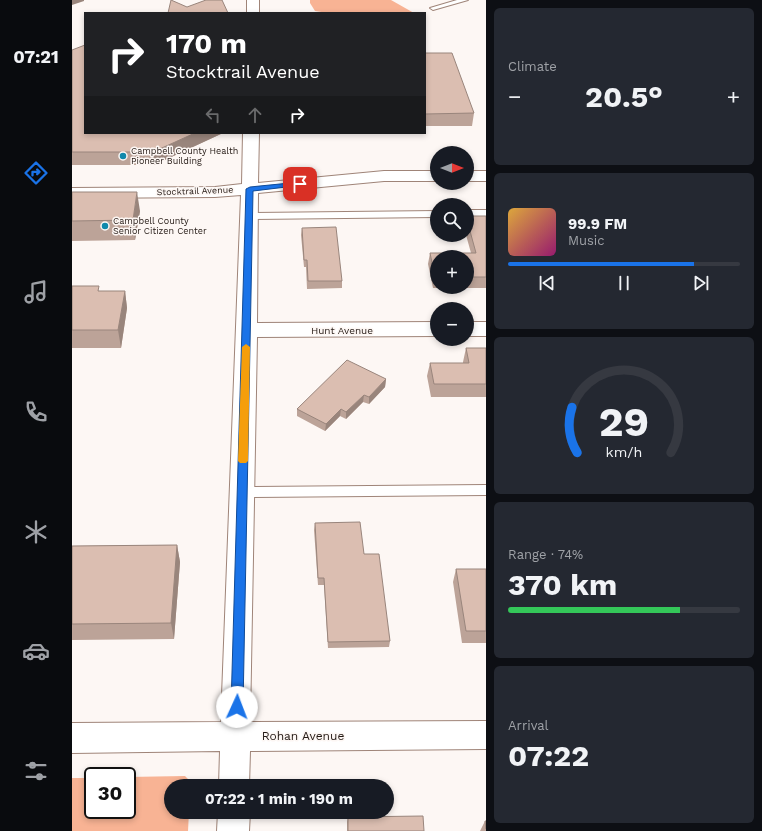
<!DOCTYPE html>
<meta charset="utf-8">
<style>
:root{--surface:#171b24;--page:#242831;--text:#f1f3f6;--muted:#9ea1a6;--line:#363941;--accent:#1a73e8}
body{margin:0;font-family:"Work Sans",sans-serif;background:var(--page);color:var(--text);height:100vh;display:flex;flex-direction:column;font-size:15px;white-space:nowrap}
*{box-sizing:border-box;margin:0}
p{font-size:13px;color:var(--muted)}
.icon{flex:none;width:22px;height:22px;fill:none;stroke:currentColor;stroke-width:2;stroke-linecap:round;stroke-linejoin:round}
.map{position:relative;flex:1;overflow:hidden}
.panel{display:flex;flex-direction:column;gap:8px;padding:8px;background:#0d0f14;width:276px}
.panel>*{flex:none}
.top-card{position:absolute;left:12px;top:12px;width:342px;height:122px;border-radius:0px;box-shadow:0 2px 6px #0003;background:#202124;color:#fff;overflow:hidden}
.needle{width:26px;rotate:90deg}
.tools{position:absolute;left:358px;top:146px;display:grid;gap:8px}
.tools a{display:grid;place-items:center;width:44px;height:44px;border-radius:50%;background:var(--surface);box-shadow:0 2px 6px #0003;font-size:20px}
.speed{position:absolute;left:12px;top:767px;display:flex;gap:8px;font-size:20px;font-weight:700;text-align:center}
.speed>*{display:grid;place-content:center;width:52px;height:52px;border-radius:50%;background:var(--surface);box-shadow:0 2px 6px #0003;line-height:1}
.speed .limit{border:2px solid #111;border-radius:6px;background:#fff;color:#111}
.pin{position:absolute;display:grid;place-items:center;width:34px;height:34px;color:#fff;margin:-17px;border-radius:8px;box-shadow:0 2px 6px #0006}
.me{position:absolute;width:44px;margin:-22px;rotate:2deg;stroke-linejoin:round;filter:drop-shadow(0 0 3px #0008)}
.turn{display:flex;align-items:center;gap:14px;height:84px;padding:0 16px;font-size:18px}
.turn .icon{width:52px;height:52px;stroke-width:2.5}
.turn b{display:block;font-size:28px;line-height:34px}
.lanes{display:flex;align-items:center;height:38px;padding:0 16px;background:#0003;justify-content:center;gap:20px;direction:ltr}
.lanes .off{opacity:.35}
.big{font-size:30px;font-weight:700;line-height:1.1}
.panel .widget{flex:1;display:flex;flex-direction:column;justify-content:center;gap:6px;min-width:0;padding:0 14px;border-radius:6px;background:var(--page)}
.panel .dial{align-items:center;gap:0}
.dial svg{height:104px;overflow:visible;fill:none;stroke:var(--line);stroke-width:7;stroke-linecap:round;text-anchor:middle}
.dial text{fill:var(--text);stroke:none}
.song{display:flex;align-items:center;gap:12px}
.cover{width:48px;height:48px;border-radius:6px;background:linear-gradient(135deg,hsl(40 70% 55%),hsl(320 70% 35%))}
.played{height:4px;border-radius:2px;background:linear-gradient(90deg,var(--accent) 80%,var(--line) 80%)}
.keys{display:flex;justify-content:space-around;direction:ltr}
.heat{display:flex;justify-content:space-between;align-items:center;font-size:22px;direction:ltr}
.charge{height:6px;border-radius:3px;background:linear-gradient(90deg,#34c759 74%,var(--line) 0)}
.trip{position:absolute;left:92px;top:779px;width:230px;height:40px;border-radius:20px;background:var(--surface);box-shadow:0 2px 6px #0003;font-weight:700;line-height:40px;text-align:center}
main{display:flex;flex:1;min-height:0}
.tabs{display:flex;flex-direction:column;width:72px;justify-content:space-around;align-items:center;background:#090b0e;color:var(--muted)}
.tabs .icon{width:28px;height:28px}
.tabs .current{color:var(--accent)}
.tabs b{font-size:18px;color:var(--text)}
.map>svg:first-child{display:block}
</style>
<main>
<nav class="tabs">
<b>07:21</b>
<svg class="icon current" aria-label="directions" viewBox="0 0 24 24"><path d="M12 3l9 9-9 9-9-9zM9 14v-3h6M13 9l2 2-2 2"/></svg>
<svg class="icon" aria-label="music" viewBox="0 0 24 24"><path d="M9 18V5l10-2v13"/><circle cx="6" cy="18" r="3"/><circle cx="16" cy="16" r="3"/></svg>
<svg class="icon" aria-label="phone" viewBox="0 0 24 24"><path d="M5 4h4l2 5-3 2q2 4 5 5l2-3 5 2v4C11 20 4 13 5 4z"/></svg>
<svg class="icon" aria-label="climate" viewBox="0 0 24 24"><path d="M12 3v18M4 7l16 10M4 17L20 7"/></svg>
<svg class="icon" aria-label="car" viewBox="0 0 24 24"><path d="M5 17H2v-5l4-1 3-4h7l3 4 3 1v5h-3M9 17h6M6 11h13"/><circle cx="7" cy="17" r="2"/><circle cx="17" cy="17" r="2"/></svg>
<svg class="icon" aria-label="filters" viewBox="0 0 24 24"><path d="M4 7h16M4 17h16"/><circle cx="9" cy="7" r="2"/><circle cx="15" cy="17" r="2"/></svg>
</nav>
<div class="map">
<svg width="414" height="831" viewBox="0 0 414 831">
<rect width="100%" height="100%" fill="#fdf7f4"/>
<!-- green -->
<path fill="#f8b394" d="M238 0H319L342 13H256L243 11 238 3Z
M113 776 119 782V786H99V812H117L116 831H0V778H21V810H55V777Z"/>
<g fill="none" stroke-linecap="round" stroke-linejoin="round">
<!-- lane casing -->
<g stroke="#9f8478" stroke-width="2">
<path id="lane" d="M385 0H396L361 10 358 8Z
M395 210H414V216H395Z
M365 211V217L177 219 172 216 177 213Z
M414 485V495L170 497 165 496 164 492 165 488 170 487Z"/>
</g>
<!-- street casing -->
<g stroke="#9f8478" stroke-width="2">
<path id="street" d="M175 0H187V13H175Z
M171 133H187L186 183 312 171H365V181H312L186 193 185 323 365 322V336L185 337 178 722 414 721V749L178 751 177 786H147L148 751 0 753V723L149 722 169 195 143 197 0 198V188L143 187 170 184Z
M395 171H414V181H395Z
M395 322H414V336H395Z
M146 812H178L177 831H145Z"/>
</g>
<!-- lane -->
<use href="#lane" fill="#fff" fill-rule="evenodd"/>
<!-- street -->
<use href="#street" fill="#fff" fill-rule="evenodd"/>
</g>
<!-- wall -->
<path fill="#bca398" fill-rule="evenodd" d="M0 50 13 133H151L82 165H0Z
M353 53 402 113 400 126H353Z
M0 192 68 211 63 240 0 241Z
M395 216H414V288H361L356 264 358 253H399L394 235H395ZM365 257H395V287H365Z
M230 228 270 281V288L235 289 234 267H232L229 235Z
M0 286 28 291H53L55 308 49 348H0Z
M394 348H414V397H359L355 376 358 363H391V362Z
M314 379 313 387 297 404 291 402 274 419 268 416 253 431 225 416V409Z
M243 523 292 554 318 641 317 647 256 648 252 585H246L242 530Z
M105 545 108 562 102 639 0 640V546Z
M384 569H414V643H390L381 582Z
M276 817 352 831H275V822Z
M413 821H414V831H408Z"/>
<!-- shaded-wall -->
<path fill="#99857c" d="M0 0H12V1L0 5Z
M123 133H151L82 165 81 152Z
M65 192 68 211 63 240 61 220Z
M53 291 55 308 49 348 46 330Z
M314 379 313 387 297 404V397Z
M292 395 291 402 274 419V412Z
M269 409 268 416 253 431 254 424Z
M105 545 108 562 102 639 99 623Z"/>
<!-- building -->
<path fill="#dbbeb1" stroke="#99857c" d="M99 0 115 7 134 0H150L156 13H96Z
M13 45V133H123L81 152H0V50Z
M353 53H380L402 113 353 114Z
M0 192H65L61 220 0 221Z
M395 216H414V277H395V257H365V277H363L358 253H404L395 220Z
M264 227 270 281H236L235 260H232L230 228Z
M0 286H27L26 291H53L46 330H0Z
M394 348H414V384H362L358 363H397Z
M275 360 314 379 297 397 292 395 274 412 269 409 254 424 225 409Z
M288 522 292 554H307L318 641 256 642 252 578H246L243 523Z
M105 545 99 623 0 624V546Z
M384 569H414V631H394Z
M351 816 352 831H276V817Z
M413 821H414V829Z"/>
<!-- route -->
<path fill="#1a73e8" stroke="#114b97" d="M228 182 232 184 231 185 181 191 171 707 169 711 165 712 160 711 159 707 174 189 178 187Z"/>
<!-- slow -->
<path fill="#f59e0b" d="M174 344 178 347 176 461 174 463H168L166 461 170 347Z"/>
<!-- markers -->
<g fill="#1089ac" stroke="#fdf7f4" stroke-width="1.5">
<circle cx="51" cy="156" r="4"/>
<circle cx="33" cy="226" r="4"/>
</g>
<g text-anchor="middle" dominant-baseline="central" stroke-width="3" stroke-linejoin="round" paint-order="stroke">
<!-- far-poi labels -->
<g font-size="9" fill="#231914" stroke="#fdf7f4" text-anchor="start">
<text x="59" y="151">Campbell County Health<tspan x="59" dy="10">Pioneer Building</tspan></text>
<text x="41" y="221">Campbell County<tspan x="41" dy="10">Senior Citizen Center</tspan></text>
</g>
<!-- far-street labels -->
<g font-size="9" fill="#231914" stroke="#fdf7f4">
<text transform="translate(123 191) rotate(-2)">Stocktrail Avenue</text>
</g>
<!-- street labels -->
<g font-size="10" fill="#231914" stroke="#fdf7f4">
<text x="270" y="330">Hunt Avenue</text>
</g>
<!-- near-street labels -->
<g font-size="12" fill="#231914" stroke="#fdf7f4">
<text x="231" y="736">Rohan Avenue</text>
</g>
</g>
</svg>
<div class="tools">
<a><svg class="needle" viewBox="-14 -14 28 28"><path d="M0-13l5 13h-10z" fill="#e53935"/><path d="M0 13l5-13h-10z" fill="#9ea1a6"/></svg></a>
<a><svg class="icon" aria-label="search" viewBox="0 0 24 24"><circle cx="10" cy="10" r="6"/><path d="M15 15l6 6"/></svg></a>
<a>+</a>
<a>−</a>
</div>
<div class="speed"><div class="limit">30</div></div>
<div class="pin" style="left:228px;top:184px;background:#d93025"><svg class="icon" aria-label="arrive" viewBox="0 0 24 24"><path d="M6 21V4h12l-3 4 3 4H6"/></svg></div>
<svg class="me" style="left:165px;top:707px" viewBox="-20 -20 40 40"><circle r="19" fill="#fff"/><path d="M0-13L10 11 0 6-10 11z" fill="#1a73e8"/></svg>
<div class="trip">07:22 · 1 min · 190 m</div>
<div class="top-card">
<div class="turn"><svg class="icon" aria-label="right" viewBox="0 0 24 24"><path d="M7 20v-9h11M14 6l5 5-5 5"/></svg><div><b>170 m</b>Stocktrail Avenue</div></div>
<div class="lanes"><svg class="icon off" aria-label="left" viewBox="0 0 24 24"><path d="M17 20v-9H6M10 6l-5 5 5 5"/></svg><svg class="icon off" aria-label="ahead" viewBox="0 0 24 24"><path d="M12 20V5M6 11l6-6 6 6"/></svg><svg class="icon" aria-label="right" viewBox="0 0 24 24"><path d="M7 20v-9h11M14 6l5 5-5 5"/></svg></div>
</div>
</div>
<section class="panel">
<div class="widget"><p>Climate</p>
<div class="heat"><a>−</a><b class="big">20.5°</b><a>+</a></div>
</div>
<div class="widget">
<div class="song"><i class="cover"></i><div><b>99.9 FM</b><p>Music</p></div></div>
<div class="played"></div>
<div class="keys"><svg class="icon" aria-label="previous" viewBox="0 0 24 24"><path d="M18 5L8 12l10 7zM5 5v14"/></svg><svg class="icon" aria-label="pause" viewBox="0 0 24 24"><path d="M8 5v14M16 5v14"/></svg><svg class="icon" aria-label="next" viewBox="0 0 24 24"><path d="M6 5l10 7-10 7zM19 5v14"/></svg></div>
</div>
<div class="widget dial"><svg viewBox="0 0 100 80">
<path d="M14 69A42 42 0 1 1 86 69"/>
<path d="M14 69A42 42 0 0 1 10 34" stroke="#1a73e8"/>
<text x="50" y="56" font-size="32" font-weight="700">29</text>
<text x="50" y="72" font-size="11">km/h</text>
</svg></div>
<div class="widget"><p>Range · 74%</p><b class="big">370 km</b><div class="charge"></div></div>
<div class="widget"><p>Arrival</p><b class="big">07:22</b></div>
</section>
</main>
